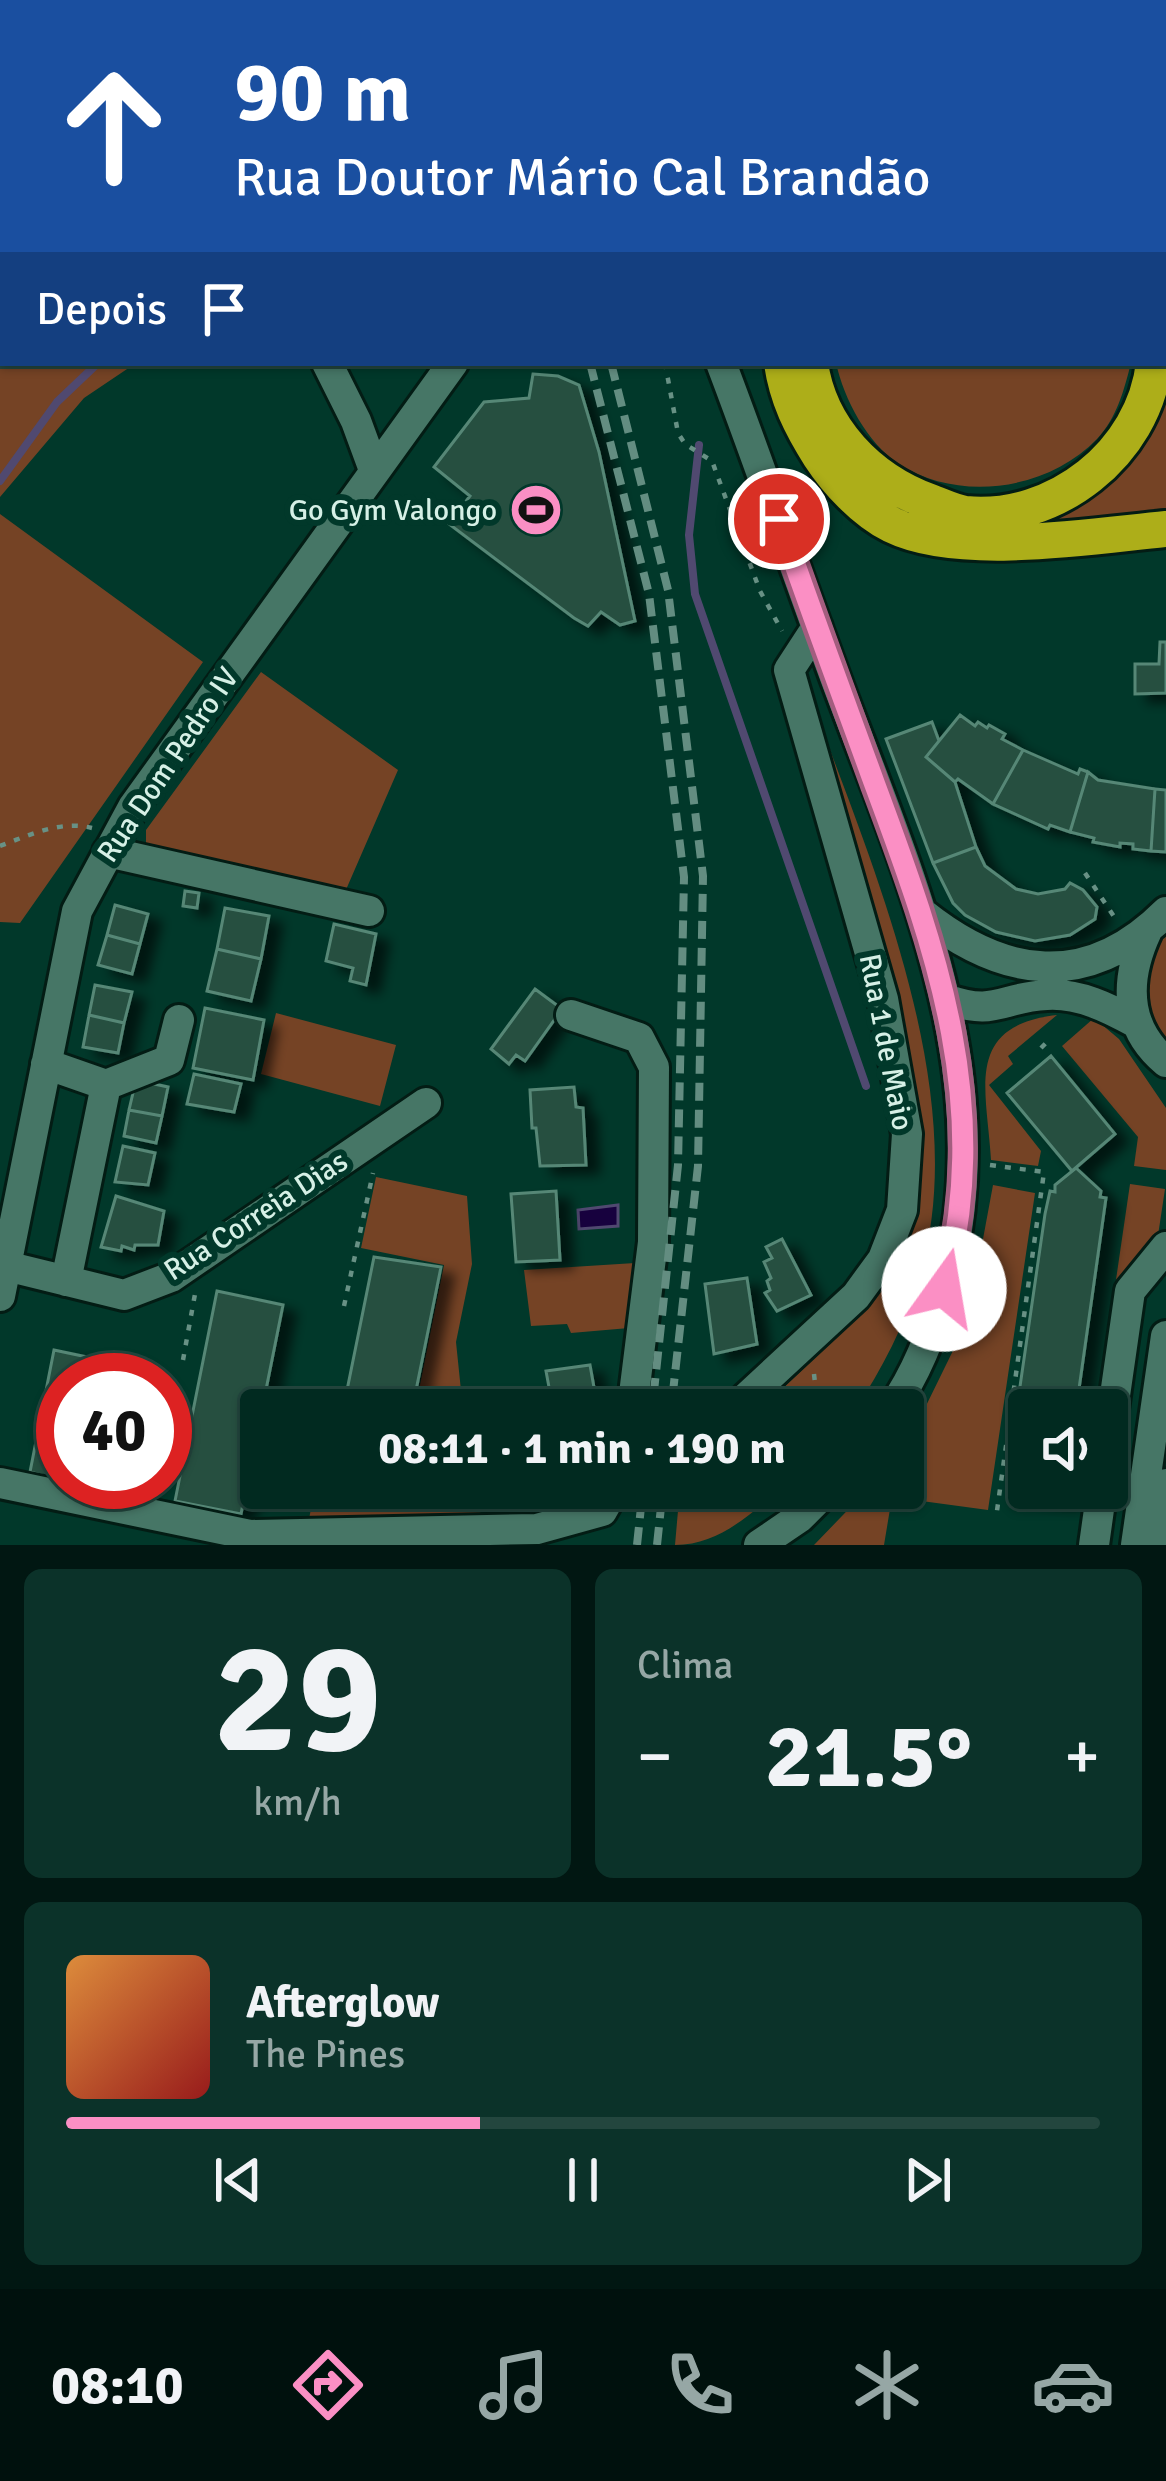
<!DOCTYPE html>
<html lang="pt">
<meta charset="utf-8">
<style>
:root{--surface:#012a20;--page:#0b3229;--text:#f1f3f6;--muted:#96a7a5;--line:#23463e;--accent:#fb8fc4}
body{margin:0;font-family:Signika,sans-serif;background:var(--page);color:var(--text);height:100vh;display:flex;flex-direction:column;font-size:45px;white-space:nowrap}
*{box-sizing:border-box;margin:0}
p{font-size:39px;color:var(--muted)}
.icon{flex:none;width:66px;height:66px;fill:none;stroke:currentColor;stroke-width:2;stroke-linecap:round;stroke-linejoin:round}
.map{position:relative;height:1545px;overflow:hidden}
.panel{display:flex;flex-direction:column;gap:24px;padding:24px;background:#011712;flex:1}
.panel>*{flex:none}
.guide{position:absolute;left:0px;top:0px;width:1167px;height:366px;box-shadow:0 3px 9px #0004,0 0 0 3px var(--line);background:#1a4fa0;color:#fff;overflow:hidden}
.fabs{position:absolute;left:1008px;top:1389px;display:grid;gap:24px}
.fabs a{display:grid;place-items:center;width:120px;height:120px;border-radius:12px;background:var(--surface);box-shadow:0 3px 9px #0004,0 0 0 3px var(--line);font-size:60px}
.speed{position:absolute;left:36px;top:1353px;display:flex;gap:24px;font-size:60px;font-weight:700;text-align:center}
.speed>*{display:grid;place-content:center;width:156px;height:156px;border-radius:50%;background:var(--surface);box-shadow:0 3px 9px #0004,0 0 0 3px var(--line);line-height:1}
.speed .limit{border:18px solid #d22;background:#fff;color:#111}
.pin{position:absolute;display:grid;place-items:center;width:102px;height:102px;color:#fff;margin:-51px;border:6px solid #fff;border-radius:50%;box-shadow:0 3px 12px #0007}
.me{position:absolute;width:132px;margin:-66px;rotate:13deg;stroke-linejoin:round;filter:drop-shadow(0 0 9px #0008)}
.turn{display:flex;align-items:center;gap:42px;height:252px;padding:0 36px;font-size:54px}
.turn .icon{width:156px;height:156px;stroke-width:2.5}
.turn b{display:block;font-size:84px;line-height:102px}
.then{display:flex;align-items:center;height:114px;padding:0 36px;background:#0003;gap:24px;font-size:45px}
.big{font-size:90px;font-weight:700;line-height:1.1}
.panel .widget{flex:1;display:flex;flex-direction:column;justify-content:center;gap:18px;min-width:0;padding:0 42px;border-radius:18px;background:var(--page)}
.panel .dial{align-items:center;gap:0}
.dial b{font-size:156px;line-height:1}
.song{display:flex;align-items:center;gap:36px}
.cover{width:144px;height:144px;border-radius:18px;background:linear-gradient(135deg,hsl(30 70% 55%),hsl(0 70% 35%))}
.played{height:12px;border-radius:6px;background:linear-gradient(90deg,var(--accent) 40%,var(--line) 40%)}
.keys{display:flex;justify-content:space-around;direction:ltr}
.heat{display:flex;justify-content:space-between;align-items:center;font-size:66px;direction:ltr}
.panel .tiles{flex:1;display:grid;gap:24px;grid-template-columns:1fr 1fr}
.widget:last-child{grid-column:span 2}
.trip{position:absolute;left:240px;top:1389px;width:684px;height:120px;border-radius:12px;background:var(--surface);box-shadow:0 3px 9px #0004,0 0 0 3px var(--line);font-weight:700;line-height:120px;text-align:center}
.tabs{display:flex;height:192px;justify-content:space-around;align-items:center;background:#00110d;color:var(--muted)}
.tabs .icon{width:84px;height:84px}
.tabs .on{color:var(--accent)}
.tabs b{font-size:54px;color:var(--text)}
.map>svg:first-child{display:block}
</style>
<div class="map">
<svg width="1166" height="1545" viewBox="0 0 1166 1545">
<defs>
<filter id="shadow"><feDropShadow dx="13" dy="8" stdDeviation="6" flood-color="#0009"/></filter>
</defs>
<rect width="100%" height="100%" fill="#01382a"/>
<!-- green -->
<path fill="#754325" d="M0 0 93 3H3V363H136L84 398 0 497Z
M174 0H386L388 3H176Z
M1007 0H1166V130L1164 3Z
M836 363H1131C1124 390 1117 418 1097 439 1048 490 959 503 899 464 867 443 844 399 836 363Z
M1166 369V521L1007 531 1040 522Z
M0 514 203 662 20 923 0 922Z
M799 667C863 845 977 1089 919 1278 905 1325 882 1369 855 1410H760L836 1338 886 1275 910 1195Z
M261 672 398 770 345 892 146 849V830Z
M1166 932V1039C1139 1005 1141 966 1166 932Z
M276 1013 396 1045 380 1106 261 1074Z
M1057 1015 1008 1056 1013 1064 989 1085 1041 1151 1038 1166 991 1160C987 1089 963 1026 1057 1015Z
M1094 1018 1119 1039 1166 1108V1170L1134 1166 1138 1137 1062 1046Z
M376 1177 467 1196 472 1264 456 1342 463 1410H415L444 1265 361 1248Z
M1130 1184 1165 1189 1157 1242 1114 1349 1106 1348Z
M993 1185 1035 1193 988 1510 892 1497 884 1545H814L869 1488H903V1441L920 1418 968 1320Z
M635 1263 629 1328 571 1333 567 1324 531 1326 524 1270Z
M315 1488H476L481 1516 309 1519Z
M680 1488H782C750 1514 719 1545 675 1545Z"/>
<!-- forest -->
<path fill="#a04b08" d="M582 0H788L792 3H584Z"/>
<!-- water -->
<path fill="#17013e" stroke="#504970" stroke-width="3" d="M618 1205V1226L579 1229 578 1210Z"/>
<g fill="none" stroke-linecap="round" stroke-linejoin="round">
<!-- stream -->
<path stroke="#504970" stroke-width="8" d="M699 445 689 535 695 594 866 1086
M0 481 57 402 98 363"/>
</g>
<!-- building -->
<path fill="#254f41" stroke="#578776" stroke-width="3" filter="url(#shadow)" d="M533 374 558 376 579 385 599 452 635 621 620 625 601 612 588 626 574 618 449 524 470 496 434 467 484 402 529 398Z
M1160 642H1166V693L1135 694V664H1159Z
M960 715 975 726 978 722 987 728 989 725 1005 734 1002 739 1023 750 993 804 958 779 955 782 926 757Z
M932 722 939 741 926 757 955 782 976 847 933 863 886 739Z
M1023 750 1078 774 1080 769 1088 772 1070 832 1050 825 1048 829 993 804Z
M1088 772 1098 780 1155 789 1151 851 1133 849V844L1120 843V847L1093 842 1094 838 1070 832Z
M1155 789 1166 790V852L1151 851Z
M976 847 985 866 1016 889 1038 894 1065 889 1070 883 1083 890 1097 907 1095 919 1070 935 1035 941 996 932 965 915 953 903 933 863Z
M185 891 199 893 197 908 183 906Z
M115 905 148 914 140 944 107 935Z
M225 908 269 916 261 959 217 949Z
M334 924 376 934 366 985 350 981 353 968 326 961Z
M107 935 140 944 132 974 98 965Z
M217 949 261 959 251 1001 207 991Z
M95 985 132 992 124 1023 89 1015Z
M535 989 562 1009 525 1061 516 1055 509 1064 491 1049Z
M205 1008 264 1020 253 1080 193 1068Z
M89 1015 124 1023 118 1053 83 1047Z
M1051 1056 1115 1134 1072 1171 1007 1093Z
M194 1074 241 1084 234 1112 187 1104Z
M136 1080 168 1087 162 1116 129 1110Z
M574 1087 576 1107 583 1108 586 1165 540 1166 536 1128H532L530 1090Z
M129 1110 162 1116 156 1143 124 1136Z
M123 1146 155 1153 148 1185 115 1182Z
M1076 1168 1101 1191 1100 1197 1106 1198 1076 1410H1029V1488H1065L1063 1499 1007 1490V1476L1045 1214 1050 1191 1055 1192V1185Z
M556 1191 560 1260 516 1262 511 1194Z
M116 1196 164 1211 158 1245H135L134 1250 122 1246 121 1251 101 1247Z
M782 1239 811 1295 777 1311 765 1293 770 1290 767 1281 771 1278 764 1262 772 1258 766 1247Z
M374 1257 441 1267 412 1410H343Z
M747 1278 757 1344 714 1354 705 1284Z
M217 1291 283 1305 241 1514 175 1501Z
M54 1350 120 1364 117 1380H63V1481L30 1472Z
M590 1365 598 1410H526L525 1403 551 1398 546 1371Z"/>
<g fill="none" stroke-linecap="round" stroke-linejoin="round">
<!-- minor casing -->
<g stroke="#031c14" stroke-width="36">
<path id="minor" d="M136 0 137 3
M563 0 565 3
M327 363 356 421 374 470
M721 363C762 471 799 580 839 688 911 880 1002 1078 945 1286 934 1329 917 1373 891 1410
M108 852 369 911
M922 913C1003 978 1087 991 1166 912
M1147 931C1125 978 1123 1026 1166 1062
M946 999C996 1017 1001 997 1047 995 1079 993 1109 1008 1136 1023
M571 1015 639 1038 654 1067 653 1242 632 1410
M46 1064 106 1085 66 1281
M106 1085 169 1060 179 1020
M6 1266 124 1295 171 1277 426 1103
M0 1296 77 911 133 807 453 363
M734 1409 856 1296 883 1259 902 1210 907 1134 883 999 789 670 817 627
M1107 1451 1130 1291 1166 1247
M0 1483 250 1535 537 1529 602 1511 615 1488
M759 1545 800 1517 829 1488
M1094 1545 1102 1488
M1136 1545 1166 1336
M1157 1545 1166 1484"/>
</g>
<!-- highway casing -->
<g stroke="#031c14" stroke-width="42">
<path id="highway" d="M867 0 871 3
M952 0 956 3
M1164 167 1166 168
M1164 232 1166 234
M782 363C787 398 801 426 820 456 837 482 864 511 892 525 959 558 1092 536 1166 529
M810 363C819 429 869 480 930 502 941 506 953 512 965 514 1055 523 1144 453 1154 363"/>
</g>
<!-- path -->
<path stroke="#689185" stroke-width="4.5" stroke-dasharray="6 9" stroke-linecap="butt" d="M518 0 520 3
M665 363 678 433 685 444 712 461 760 591 782 631
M0 846C30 835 60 820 92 828
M1085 873 1115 918
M1041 1048 1048 1041
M990 1165 1044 1172 996 1518
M344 1306 373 1173
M183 1360 195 1294
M814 1374 818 1410"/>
<!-- minor -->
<use href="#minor" stroke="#467666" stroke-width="30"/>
<!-- highway -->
<use href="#highway" stroke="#adae19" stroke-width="36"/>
<!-- rail -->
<path stroke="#638d81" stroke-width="8" stroke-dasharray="18 9" stroke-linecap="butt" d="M437 0 439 3
M457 0 459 3
M590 363 649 594 684 877 678 1165 652 1410
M611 363 668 590 703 876 698 1166 671 1410
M637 1545 643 1488
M657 1545 663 1488"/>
</g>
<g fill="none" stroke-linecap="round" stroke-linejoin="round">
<!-- route casing -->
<g stroke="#a35d7f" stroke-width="30">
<path id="route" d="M779 519C810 609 843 697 875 785 938 954 993 1108 944 1289"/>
</g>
<!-- route -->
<use href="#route" stroke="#fb8fc4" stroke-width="21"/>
</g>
<!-- icons -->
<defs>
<g id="stadium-disc" transform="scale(2.7)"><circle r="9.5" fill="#fb8fc4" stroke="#01382a"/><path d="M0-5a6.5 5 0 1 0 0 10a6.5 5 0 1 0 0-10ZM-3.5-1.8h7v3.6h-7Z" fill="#111"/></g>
</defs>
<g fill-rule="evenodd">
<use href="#stadium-disc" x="536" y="510"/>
</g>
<g text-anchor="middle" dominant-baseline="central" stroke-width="12" stroke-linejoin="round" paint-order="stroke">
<!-- poi labels -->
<g font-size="30" fill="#d6f0e6" stroke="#01382a" text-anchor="end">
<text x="497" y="510">Go Gym Valongo</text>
</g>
<!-- street labels -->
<g font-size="30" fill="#d6f0e6" stroke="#01382a">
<text transform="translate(168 765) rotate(-56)">Rua Dom Pedro IV</text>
<text transform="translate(886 1042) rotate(79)">Rua 1 de Maio</text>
<text transform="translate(256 1216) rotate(-33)">Rua Correia Dias</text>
</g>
</g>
</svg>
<div class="fabs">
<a><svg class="icon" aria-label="sound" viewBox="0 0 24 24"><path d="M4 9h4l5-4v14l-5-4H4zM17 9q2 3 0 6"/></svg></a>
</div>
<div class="speed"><div class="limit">40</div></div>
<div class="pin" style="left:779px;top:519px;background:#d93025"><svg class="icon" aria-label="arrive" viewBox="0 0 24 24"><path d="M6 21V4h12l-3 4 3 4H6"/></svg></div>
<svg class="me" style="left:944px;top:1289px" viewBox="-20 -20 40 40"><circle r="19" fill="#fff"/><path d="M0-13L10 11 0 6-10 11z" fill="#fb8fc4"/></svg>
<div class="trip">08:11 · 1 min · 190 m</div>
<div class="guide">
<div class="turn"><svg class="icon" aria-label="ahead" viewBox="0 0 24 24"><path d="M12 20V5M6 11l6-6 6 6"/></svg><div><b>90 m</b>Rua Doutor Mário Cal Brandão</div></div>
<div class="then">Depois<svg class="icon" aria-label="arrive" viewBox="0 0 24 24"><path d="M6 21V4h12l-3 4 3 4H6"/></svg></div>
</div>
</div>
<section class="panel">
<div class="tiles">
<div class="widget dial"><b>29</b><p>km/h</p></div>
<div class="widget"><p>Clima</p>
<div class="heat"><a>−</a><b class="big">21.5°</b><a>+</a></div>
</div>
<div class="widget">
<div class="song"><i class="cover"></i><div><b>Afterglow</b><p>The Pines</p></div></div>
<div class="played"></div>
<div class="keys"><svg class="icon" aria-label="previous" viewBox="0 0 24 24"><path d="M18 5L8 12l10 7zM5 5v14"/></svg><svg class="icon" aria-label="pause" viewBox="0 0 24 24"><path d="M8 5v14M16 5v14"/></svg><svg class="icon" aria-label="next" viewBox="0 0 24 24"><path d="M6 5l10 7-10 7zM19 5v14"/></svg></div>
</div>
</div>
</section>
<nav class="tabs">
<b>08:10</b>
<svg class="icon on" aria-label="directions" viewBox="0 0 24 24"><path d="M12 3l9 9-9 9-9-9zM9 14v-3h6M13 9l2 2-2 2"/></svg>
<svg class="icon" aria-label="music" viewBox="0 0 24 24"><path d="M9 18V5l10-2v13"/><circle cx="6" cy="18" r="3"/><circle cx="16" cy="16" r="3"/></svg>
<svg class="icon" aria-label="phone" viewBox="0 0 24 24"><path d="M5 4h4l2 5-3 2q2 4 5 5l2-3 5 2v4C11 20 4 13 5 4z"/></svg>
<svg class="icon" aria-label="climate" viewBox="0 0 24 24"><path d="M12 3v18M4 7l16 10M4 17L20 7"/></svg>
<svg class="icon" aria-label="car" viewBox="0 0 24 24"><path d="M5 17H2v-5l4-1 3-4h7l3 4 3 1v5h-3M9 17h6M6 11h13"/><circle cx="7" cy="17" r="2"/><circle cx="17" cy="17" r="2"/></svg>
</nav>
